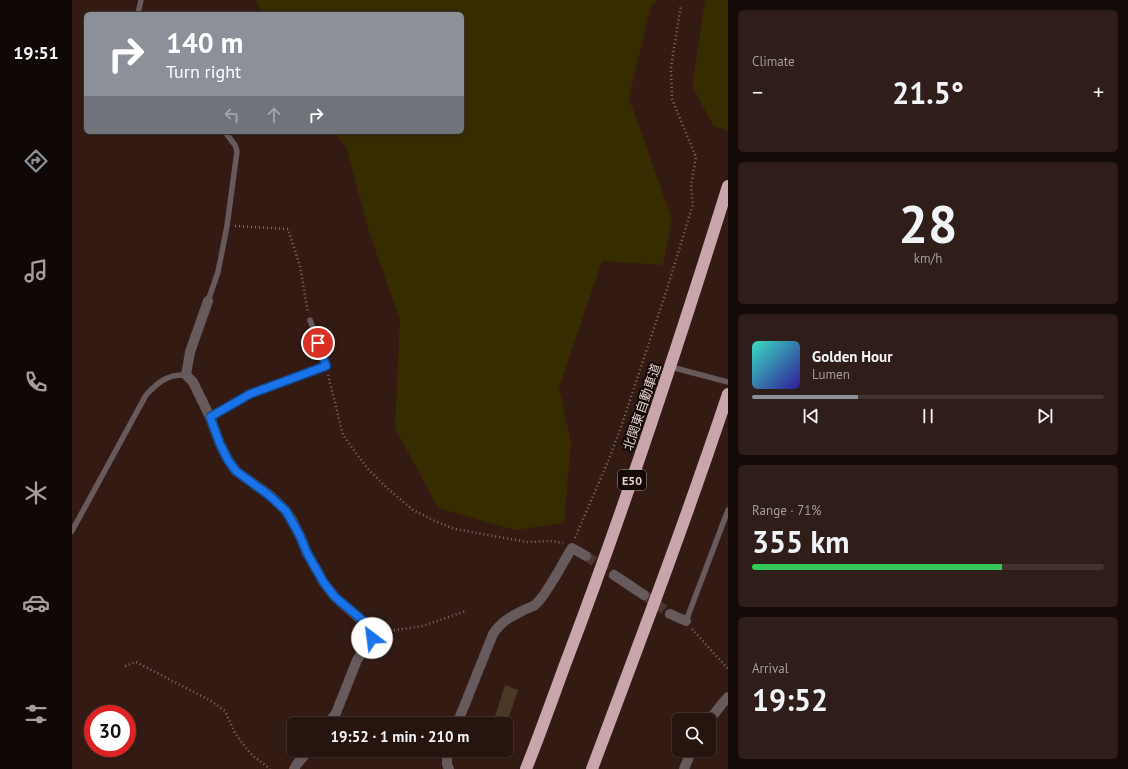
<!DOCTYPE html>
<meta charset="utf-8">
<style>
:root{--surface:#26140f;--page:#2e1d18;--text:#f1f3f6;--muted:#a49e9e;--line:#42332f;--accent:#8c9099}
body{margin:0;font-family:"PT Sans","Noto Sans JP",sans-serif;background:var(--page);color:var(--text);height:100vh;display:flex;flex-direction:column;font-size:15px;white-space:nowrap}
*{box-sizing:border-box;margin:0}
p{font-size:13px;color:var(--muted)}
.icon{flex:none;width:22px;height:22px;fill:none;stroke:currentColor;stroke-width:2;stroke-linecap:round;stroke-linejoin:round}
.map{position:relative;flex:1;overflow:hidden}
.sheet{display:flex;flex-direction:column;gap:10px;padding:10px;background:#150b08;width:400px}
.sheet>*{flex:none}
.hud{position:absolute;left:12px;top:12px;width:380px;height:122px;border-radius:6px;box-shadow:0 1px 3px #0004,0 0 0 1px var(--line);background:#8c9099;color:#fff;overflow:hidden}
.fabs{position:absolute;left:600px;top:713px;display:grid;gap:8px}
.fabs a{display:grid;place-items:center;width:44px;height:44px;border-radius:6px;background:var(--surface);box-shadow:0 1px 3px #0004,0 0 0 1px var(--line);font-size:20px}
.speed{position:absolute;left:12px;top:705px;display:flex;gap:8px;font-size:20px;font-weight:700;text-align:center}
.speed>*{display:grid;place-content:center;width:52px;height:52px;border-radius:50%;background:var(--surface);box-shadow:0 1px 3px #0004,0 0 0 1px var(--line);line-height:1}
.speed .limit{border:6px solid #d22;background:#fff;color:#111}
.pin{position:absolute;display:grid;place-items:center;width:34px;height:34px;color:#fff;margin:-17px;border:2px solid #fff;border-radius:50%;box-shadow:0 1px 4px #0007}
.me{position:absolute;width:44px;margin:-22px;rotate:330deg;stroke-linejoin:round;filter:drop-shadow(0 0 3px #0008)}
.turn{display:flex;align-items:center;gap:14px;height:84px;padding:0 16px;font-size:18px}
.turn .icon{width:52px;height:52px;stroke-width:2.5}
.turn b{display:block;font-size:28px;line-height:34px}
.lanes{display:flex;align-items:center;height:38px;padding:0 16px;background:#0003;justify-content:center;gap:20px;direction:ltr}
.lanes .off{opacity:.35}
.big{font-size:30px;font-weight:800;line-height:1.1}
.sheet .widget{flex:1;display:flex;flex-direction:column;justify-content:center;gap:6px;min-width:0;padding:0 14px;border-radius:6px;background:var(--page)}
.sheet .dial{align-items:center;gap:0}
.dial b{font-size:52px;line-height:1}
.song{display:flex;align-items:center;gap:12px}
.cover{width:48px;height:48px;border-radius:6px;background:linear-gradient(135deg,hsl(170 70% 55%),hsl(250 70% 35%))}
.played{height:4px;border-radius:2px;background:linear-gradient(90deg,var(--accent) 30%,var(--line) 30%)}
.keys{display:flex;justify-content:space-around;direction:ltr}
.heat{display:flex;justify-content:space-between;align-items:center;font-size:22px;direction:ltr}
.charge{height:6px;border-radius:3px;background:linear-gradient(90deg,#34c759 71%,var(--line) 0)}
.trip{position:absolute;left:215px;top:717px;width:226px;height:40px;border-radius:6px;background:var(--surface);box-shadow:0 1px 3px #0004,0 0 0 1px var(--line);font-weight:800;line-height:40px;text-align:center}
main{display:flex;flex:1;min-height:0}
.tab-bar{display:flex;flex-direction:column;width:72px;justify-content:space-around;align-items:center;background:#0f0806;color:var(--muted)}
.tab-bar .icon{width:28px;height:28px}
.tab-bar .selected{color:var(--accent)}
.tab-bar b{font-size:18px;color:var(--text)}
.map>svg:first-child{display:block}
</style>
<main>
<nav class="tab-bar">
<b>19:51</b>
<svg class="icon selected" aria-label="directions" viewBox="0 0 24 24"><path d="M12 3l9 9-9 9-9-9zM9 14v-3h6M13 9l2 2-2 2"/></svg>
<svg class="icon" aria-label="music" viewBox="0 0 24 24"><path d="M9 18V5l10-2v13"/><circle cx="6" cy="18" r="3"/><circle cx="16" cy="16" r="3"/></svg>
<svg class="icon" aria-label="phone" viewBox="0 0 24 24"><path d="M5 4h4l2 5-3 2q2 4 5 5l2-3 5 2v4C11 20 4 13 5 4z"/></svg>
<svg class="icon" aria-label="climate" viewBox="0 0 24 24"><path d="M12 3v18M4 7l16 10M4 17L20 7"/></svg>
<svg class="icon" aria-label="car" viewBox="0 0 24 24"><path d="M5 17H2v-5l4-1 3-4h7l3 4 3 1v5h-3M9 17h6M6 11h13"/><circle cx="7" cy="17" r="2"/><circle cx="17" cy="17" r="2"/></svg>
<svg class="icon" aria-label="filters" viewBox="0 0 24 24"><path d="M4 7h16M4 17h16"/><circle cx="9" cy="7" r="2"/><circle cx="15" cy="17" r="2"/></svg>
</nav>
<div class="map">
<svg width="656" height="769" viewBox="0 0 656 769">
<rect width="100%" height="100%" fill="#331b14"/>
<!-- green -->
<path fill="#372c00" d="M184 0H586L579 6 557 98 600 219 591 265 530 261 487 388 499 443 492 523 442 530 366 508 323 428 328 320 297 232 274 147 262 132H390V14H190Z
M633 0H656V131L642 126 620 87Z"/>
<!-- building -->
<path fill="#4b3926" d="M433 685 446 690 436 720 423 716Z"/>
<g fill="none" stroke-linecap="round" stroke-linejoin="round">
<!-- minor-tunnel -->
<path stroke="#4d362f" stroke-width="10" stroke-dasharray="10 5" stroke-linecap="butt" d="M514 556 542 575
M572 595 598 614"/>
<!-- path -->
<path stroke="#806b65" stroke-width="2.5" stroke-dasharray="1 3" stroke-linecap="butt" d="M163 226 216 229 228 266 236 313
M256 375 271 435 286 456 297 470 315 488 341 510 363 521 383 529 455 542 480 541 491 543
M503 538 537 459 549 427 595 289 621 204 619 185 624 157 600 99 599 67 609 5
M620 629 656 669
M310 632 351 626 394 611
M53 666 64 662 139 701 153 711 163 733 171 744 180 755 198 769"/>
<!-- service -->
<path stroke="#675a5c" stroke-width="5.5" d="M66 14 69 0
M136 301 146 272 155 226 165 151 163 145 153 132
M599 367 656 382
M138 417 178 394 254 366 238 320
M0 531 74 395C86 382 96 374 114 375
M614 621 656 510"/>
<!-- minor -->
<path stroke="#675a5c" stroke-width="10" d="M136 301 118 352 114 375 121 382 138 417 148 444 156 460 164 471 199 496 214 511 220 520 228 536 235 553 252 583 263 597 295 625 300 638 285 660 264 713 256 724
M542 575 572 595
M598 614 614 621
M637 721 649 705 656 697
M385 724 421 634C430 621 438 617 452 610 456 608 460 607 463 605 475 595 491 562 500 548L514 556
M375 750V764L377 769
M222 769 225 764 237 750
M612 769 620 750"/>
<!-- motorway -->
<path stroke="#c8a6ab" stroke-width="12" d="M454 769C468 734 481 697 494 662 554 505 606 346 656 186
M520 769C567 644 614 520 656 394"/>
</g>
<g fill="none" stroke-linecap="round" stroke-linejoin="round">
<!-- route casing -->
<g stroke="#114b97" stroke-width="10">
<path id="route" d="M246 343 254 366 178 394 138 417 148 444 156 460 164 471 198 496 214 511 228 536 235 553 252 583 263 597 295 624 300 638"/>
</g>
<!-- route -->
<use href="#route" stroke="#1a73e8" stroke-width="7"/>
</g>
<g text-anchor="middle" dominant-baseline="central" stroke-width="4" stroke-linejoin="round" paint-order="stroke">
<!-- shield labels -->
<rect fill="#130906" stroke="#a39490" stroke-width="1" x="546" y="470" width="28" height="20" rx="3"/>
<g font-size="12" font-weight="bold" fill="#e1d0cb">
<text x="560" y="480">E50</text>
</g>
<!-- street labels -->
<g font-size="13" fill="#e1d0cb" stroke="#130906">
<text transform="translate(570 407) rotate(-71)">北関東自動車道</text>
</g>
</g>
</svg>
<div class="fabs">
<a><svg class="icon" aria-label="search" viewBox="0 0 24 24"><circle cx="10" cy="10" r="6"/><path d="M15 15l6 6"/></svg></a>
</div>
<div class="speed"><div class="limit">30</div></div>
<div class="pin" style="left:246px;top:343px;background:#d93025"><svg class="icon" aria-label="arrive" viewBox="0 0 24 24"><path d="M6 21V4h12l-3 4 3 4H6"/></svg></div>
<svg class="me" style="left:300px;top:638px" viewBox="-20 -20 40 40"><circle r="19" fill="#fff"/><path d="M0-13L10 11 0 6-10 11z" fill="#1a73e8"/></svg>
<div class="trip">19:52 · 1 min · 210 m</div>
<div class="hud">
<div class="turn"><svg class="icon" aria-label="right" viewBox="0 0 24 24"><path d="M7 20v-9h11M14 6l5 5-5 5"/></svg><div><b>140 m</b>Turn right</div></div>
<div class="lanes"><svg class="icon off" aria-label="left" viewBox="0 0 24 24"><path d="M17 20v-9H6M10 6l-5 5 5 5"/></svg><svg class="icon off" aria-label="ahead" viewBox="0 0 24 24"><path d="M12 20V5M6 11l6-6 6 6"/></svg><svg class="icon" aria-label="right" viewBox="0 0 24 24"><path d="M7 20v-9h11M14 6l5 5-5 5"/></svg></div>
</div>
</div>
<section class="sheet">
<div class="widget"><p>Climate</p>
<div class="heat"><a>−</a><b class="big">21.5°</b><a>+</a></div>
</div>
<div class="widget dial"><b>28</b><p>km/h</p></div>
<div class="widget">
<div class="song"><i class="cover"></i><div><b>Golden Hour</b><p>Lumen</p></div></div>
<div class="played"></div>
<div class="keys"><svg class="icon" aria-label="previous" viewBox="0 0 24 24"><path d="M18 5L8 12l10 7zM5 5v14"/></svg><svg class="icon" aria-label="pause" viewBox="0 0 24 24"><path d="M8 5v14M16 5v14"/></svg><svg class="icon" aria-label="next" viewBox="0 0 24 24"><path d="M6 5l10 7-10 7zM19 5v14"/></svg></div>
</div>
<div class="widget"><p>Range · 71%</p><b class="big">355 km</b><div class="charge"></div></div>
<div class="widget"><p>Arrival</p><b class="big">19:52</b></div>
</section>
</main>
